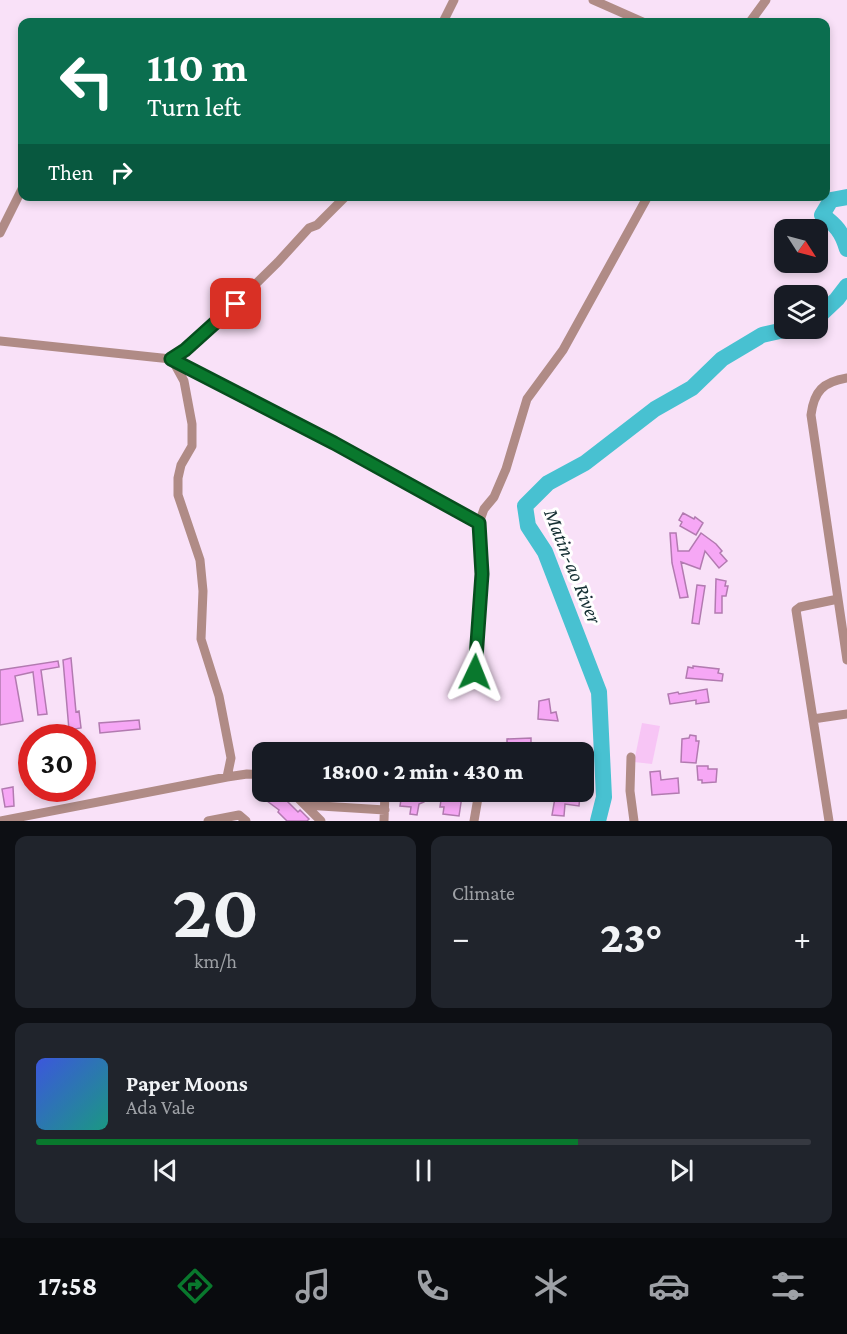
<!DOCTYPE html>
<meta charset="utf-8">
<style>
:root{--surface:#171b24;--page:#20242c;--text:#f1f3f6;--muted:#9ea1a6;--line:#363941;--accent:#09782d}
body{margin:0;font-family:"Crimson Pro",serif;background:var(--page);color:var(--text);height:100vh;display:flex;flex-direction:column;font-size:22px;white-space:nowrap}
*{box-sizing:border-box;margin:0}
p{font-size:20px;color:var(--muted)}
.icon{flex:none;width:33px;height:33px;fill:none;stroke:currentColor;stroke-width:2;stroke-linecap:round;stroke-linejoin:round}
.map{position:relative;height:821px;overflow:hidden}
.side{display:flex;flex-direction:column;gap:15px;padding:15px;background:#0d0f14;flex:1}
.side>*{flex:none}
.guide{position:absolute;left:18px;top:18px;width:812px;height:183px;border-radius:12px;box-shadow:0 3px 9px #0003;background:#0b6e4f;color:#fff;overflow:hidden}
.needle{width:39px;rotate:126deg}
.controls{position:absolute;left:774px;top:219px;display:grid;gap:12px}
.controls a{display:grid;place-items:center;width:54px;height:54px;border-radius:12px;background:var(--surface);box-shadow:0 3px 9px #0003;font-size:30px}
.speed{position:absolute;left:18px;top:724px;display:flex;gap:12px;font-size:30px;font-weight:700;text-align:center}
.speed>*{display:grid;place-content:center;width:78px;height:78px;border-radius:50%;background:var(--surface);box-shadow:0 3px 9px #0003;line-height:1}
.speed .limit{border:9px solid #d22;background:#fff;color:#111}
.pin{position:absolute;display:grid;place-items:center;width:51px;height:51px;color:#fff;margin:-26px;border-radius:12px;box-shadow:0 3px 9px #0006}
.me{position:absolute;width:66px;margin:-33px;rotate:2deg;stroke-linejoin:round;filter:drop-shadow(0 0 4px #0008)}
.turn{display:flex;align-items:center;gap:21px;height:126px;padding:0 30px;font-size:27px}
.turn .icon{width:78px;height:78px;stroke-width:2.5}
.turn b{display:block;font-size:42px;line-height:51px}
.then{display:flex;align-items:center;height:57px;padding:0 30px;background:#0003;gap:12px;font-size:22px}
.big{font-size:45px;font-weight:800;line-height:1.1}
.side .widget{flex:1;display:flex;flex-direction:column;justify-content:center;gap:9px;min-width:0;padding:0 21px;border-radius:12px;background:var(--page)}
.side .dial{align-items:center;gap:0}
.dial b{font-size:78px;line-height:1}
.song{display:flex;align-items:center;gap:18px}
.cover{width:72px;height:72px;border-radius:9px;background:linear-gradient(135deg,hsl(230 70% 55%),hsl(170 70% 35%))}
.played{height:6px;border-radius:3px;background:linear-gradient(90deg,var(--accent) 70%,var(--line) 70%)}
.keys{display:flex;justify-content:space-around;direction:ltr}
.heat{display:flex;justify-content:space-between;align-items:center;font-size:33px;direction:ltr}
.side .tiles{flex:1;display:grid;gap:15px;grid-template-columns:1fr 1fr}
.widget:last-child{grid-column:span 2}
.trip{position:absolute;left:252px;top:742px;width:342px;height:60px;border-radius:12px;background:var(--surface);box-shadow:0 3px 9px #0003;font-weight:800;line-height:60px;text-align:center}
.dock{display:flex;height:96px;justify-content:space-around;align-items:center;background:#090b0e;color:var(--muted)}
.dock .icon{width:42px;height:42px}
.dock .active{color:var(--accent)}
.dock b{font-size:27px;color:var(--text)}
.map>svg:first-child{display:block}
</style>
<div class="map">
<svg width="847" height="821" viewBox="0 0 847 821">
<rect width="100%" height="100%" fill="#f9e1f8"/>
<!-- green -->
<path fill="#f7c5f5" d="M642 723 660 726 652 764 634 762Z"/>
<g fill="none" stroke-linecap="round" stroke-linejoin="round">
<!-- river -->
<path stroke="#48c1d1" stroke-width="16" d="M847 197 831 200 822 215C836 225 842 232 847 249
M818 317 837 299 847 286
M598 821 604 797 599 692 545 552 528 526 525 506 548 483 585 463 655 409 692 388 722 359 762 335 793 328"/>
</g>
<!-- building -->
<path fill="#f6a7f5" stroke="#b27ab0" stroke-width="1.5" d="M683 513 694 519 695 517 703 523 696 535 680 526 682 522 679 520Z
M670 533H676L678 551H689L701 533 716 544 722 551 720 553 727 561 719 568 705 551 700 569 681 562 688 597 680 598 672 563Z
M716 579 726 581 725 586H728L726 596H722V613H715Z
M697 585 705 586 699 624 692 623Z
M71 658 76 712 79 711 81 728 69 730 63 660Z
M58 661 59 667 41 670 47 714 38 715 33 672 15 676 23 721 0 725V670Z
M693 666 719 669 718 673 723 674 722 681 686 678 688 667 693 668Z
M707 689 709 702 696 704V700L670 704 668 694 678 692 679 694Z
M549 699 551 713 556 712 558 721 538 719 539 701Z
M139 720 140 729 100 733 99 723Z
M690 735 696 736V741H699L696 763 681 762 682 739 689 738Z
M531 738V753H512L511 748H507V739Z
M697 766H708V769H717L716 782 702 783V780H698Z
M660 771 661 780 678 778 679 793 652 795 650 772Z
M13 787 14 806 5 807 2 789Z
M255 792H279L287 798 286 800 298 812 300 810 309 819 307 821H287L278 812 279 810Z
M408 792 425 794 424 802 419 804 417 815 410 814 411 807 400 806 402 793 407 794Z
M556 792 580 795 579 806 565 804 564 816 552 815Z
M442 793 462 796 459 816 443 814 444 807H440Z"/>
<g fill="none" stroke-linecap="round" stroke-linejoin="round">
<!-- minor -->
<path stroke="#b08b86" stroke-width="9" d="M593 0 643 22
M443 22 454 0
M750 22 766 0
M0 233 22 189
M0 341 171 359 334 443 479 523
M171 359 185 350 217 322 278 262 309 228 317 225 346 196
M173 361 184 381 192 424V446L181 465 178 478V495L200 560 203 591 201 639 219 696 231 758 227 777
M847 378C823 382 814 391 811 415L847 660
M478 678 475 665 482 574 479 523 484 509 494 497 506 469 527 399 563 350 648 196
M813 719 847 714
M631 757 630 791 634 821
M292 792 321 821
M305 805 385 810
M0 821 227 777 247 774 262 775
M208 821 239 815 246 821
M384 821 385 792
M474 821 479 792
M829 821 796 610 800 607 838 599"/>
</g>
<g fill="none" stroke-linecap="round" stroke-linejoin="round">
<!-- route casing -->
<g stroke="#064e1d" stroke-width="15">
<path id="route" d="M236 304 185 350 171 359 334 443 479 523 482 574 475 672"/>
</g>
<!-- route -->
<use href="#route" stroke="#09782d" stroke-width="10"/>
</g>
<g text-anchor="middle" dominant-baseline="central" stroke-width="6" stroke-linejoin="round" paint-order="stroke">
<!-- water labels -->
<g font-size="21" font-style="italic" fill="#152f33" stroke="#fff">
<text transform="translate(573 566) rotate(68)">Matin-ao River</text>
</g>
</g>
</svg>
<div class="controls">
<a><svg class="needle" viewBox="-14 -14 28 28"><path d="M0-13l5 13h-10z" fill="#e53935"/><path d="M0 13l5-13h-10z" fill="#9ea1a6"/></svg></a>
<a><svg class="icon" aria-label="layers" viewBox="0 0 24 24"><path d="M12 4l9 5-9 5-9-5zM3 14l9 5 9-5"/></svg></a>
</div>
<div class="speed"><div class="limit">30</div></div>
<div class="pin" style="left:236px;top:304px;background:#d93025"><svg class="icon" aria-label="arrive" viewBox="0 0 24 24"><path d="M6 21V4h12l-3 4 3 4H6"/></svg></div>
<svg class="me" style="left:475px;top:672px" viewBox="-20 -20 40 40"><path d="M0-17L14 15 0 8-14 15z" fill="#09782d" stroke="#fff" stroke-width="4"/></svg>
<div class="trip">18:00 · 2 min · 430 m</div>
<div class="guide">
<div class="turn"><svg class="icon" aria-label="left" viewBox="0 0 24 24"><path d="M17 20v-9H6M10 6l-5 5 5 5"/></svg><div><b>110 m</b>Turn left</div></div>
<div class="then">Then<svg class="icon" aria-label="right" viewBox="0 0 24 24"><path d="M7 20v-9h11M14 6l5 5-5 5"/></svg></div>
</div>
</div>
<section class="side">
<div class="tiles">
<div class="widget dial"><b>20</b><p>km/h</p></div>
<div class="widget"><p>Climate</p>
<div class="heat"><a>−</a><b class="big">23°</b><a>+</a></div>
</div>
<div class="widget">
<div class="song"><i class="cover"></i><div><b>Paper Moons</b><p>Ada Vale</p></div></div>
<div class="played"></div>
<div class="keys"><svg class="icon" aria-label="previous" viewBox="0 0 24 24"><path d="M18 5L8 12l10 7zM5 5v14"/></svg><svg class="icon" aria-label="pause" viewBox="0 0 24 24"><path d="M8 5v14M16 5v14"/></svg><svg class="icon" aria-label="next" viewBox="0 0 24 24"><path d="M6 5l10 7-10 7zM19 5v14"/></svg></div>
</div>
</div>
</section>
<nav class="dock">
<b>17:58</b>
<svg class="icon active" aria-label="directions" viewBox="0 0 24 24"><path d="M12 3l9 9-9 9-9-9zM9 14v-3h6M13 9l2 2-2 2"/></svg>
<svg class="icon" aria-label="music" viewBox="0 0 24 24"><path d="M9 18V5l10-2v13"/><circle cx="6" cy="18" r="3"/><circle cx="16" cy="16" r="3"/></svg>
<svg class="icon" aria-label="phone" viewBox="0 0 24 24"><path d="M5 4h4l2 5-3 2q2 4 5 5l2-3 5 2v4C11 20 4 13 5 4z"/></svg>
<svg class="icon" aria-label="climate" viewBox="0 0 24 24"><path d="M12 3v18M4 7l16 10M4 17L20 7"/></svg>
<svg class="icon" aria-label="car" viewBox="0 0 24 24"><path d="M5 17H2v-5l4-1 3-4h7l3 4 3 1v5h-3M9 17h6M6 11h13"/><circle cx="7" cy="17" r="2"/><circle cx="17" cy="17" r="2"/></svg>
<svg class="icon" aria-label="filters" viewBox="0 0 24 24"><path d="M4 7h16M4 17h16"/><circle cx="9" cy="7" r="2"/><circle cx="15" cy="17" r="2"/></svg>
</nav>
